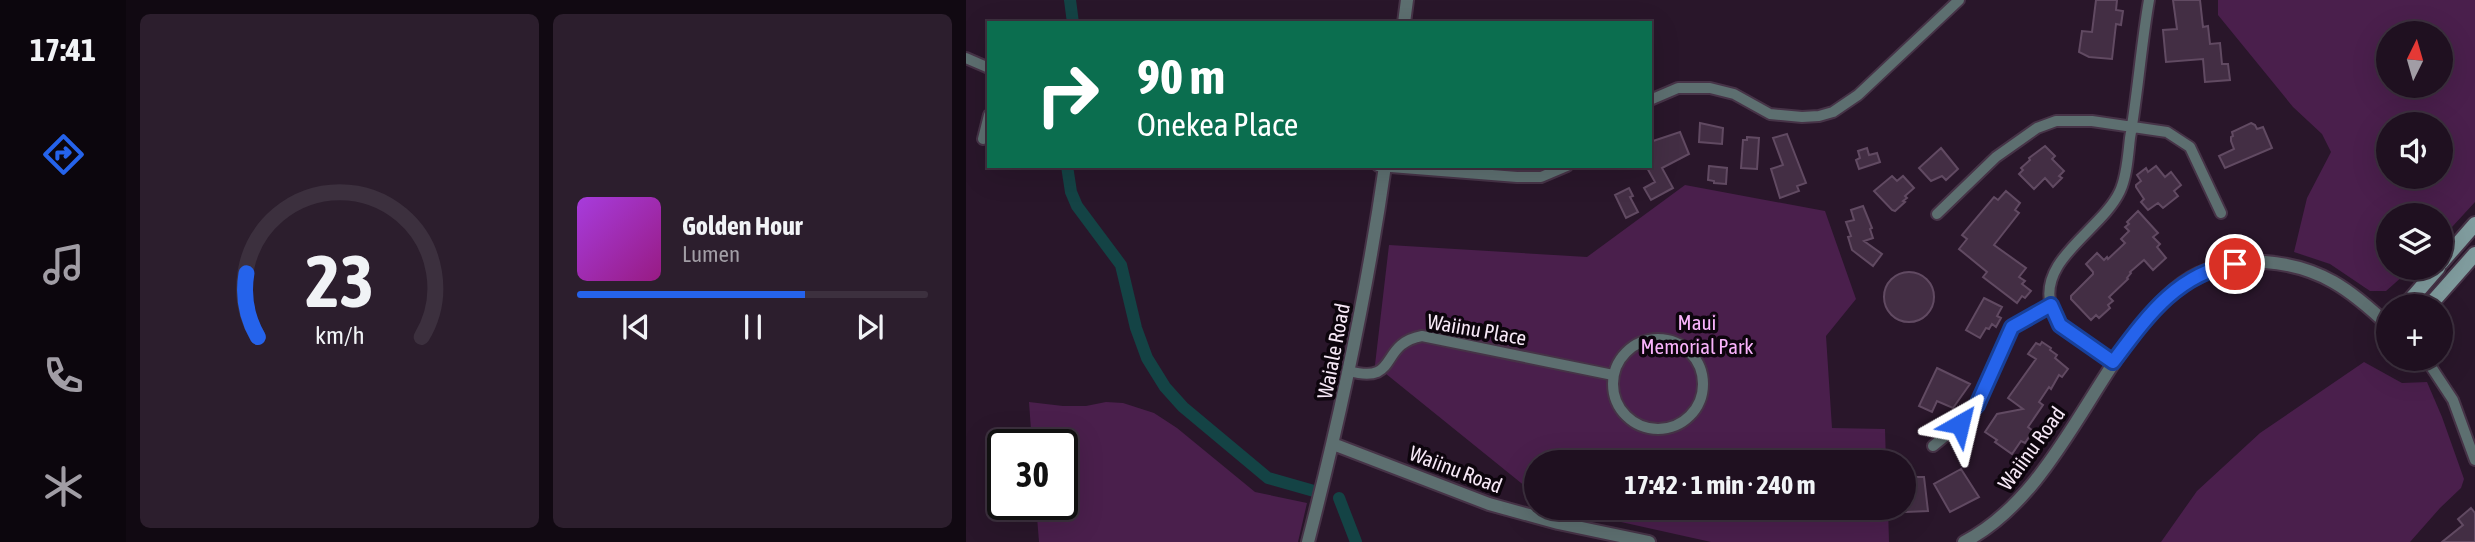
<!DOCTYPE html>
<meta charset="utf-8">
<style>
:root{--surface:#1f1020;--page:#2c1e2d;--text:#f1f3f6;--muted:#a19da5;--line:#3c303e;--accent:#2563eb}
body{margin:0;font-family:"Asap Condensed",sans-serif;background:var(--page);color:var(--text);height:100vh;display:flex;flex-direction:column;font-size:26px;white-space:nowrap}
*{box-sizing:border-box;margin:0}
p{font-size:23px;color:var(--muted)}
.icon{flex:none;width:38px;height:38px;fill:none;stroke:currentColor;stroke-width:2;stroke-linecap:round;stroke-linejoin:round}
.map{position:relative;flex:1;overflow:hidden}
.sheet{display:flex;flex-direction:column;gap:14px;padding:14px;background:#110912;width:840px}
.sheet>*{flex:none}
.banner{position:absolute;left:21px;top:21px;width:665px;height:147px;border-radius:0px;box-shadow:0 7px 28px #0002,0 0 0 2px var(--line);background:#0b6e4f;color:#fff;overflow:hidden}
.needle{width:46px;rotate:5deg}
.tools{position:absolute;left:1410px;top:21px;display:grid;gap:14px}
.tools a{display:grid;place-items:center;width:77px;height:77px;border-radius:50%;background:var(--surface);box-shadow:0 7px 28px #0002,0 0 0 2px var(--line);font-size:35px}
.speed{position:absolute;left:21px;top:429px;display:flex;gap:14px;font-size:35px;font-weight:700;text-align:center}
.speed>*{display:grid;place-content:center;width:91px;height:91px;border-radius:50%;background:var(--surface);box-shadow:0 7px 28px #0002,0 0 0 2px var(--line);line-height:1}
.speed .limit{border:4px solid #111;border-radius:10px;background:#fff;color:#111}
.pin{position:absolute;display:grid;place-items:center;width:60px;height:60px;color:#fff;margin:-30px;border:4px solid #fff;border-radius:50%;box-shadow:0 2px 7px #0007}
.me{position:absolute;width:77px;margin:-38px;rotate:37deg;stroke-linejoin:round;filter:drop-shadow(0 0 5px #0008)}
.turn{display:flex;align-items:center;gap:24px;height:147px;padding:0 35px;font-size:32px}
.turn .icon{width:91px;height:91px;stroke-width:2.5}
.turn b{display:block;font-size:49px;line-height:60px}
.sheet .card{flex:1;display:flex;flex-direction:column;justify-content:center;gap:10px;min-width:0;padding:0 24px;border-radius:10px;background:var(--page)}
.sheet .dial{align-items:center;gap:0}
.dial svg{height:182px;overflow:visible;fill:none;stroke:var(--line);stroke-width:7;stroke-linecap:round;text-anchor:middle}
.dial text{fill:var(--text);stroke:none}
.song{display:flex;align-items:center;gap:21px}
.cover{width:84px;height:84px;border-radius:10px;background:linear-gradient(135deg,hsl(280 70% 55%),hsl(310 70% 35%))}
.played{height:7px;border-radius:4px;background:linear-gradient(90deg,var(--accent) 65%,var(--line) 65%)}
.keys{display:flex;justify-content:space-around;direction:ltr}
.sheet .tiles{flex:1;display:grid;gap:14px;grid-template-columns:repeat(2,1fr)}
.trip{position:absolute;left:558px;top:450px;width:392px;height:70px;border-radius:35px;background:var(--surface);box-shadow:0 7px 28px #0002,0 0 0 2px var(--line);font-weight:700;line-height:70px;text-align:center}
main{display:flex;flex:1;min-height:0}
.tab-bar{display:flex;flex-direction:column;width:126px;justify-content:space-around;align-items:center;background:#0c060d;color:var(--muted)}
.tab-bar .icon{width:49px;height:49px}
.tab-bar .active{color:var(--accent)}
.tab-bar b{font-size:32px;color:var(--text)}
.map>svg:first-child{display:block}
</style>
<main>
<nav class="tab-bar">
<b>17:41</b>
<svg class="icon active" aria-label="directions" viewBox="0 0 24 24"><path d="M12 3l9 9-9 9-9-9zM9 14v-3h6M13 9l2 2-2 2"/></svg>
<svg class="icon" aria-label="music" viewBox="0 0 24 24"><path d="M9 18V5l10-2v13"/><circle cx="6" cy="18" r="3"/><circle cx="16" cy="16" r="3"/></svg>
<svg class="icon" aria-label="phone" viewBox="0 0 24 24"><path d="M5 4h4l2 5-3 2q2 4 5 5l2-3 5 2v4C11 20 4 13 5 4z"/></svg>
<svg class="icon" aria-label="climate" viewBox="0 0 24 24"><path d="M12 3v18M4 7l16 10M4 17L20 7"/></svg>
</nav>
<section class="sheet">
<div class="tiles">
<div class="card dial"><svg viewBox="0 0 100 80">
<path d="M14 69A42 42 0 1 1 86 69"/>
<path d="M14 69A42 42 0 0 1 9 41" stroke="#2563eb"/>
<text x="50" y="56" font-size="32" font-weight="700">23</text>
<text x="50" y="72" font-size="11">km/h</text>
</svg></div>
<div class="card">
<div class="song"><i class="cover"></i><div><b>Golden Hour</b><p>Lumen</p></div></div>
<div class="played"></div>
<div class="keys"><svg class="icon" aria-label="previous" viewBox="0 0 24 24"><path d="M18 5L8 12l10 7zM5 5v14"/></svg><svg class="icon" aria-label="pause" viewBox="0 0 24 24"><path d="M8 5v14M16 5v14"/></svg><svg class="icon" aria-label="next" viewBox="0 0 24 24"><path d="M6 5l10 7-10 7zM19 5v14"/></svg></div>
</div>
</div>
</section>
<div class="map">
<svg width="1509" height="542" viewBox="0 0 1509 542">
<rect width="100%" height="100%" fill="#29162a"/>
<!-- green -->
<path fill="#4a1f4c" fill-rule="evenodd" d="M1252 0H1509V202L1475 239V215H1423V268H1446L1420 291H1404L1364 264 1328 252 1341 198 1365 152 1356 134 1327 107 1252 15ZM1423 33H1475V86H1423ZM1475 124V177H1423V124Z
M719 185 859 211 890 299 860 336 866 428 919 429 920 462H570V495L409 365 423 245 621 257Z
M1398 362 1436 383 1461 382 1476 417 1498 479 1495 488 1474 508 1444 542H1195L1231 491 1294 433Z
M63 402 97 406H120L140 402 157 403 188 413 211 428 289 492 341 503 332 542H73L70 504H96V444H66Z
M592 508H922L923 542H745Z"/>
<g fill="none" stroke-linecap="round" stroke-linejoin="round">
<!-- canal -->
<path stroke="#144345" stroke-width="12" d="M104 0 107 23
M101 166 105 192 111 206 155 265 170 328 181 358 199 387 217 407 302 478 348 491
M373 498 390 542"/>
</g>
<!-- building -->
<path fill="#432e44" stroke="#614a62" stroke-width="2" d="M1130 0H1151L1150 10 1157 11 1155 25 1150 24 1146 59 1123 57 1113 52 1116 31 1126 32Z
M1207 0H1234L1237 27 1242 26 1244 44 1254 43 1256 64H1262L1264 80 1239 82 1237 59 1200 62 1197 30 1211 29Z
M734 123 757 128 756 144 733 142Z
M1285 123 1289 125 1291 129 1297 127 1306 148 1259 168 1253 156 1268 149 1265 141V137L1267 136 1266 132Z
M714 132 723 154 696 168 707 188 685 200 678 188 689 182 680 166H684V142Z
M821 134 840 183 831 186 833 191 814 198 805 169 817 165 807 138Z
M781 137 793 138 791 169 775 168 777 140H781Z
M1079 146 1089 156 1086 159 1098 171 1093 176 1096 178 1087 187 1079 178 1068 189 1053 174 1057 170 1055 168 1064 160 1063 158Z
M901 148 903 155 911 153 914 162 893 169 890 160 894 158 892 151Z
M975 148 992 169 980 180 976 176 965 181 953 168Z
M743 166 761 168 760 184 748 183V181L742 180Z
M1190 166 1199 177 1205 172 1215 185 1208 191 1212 196 1197 208 1192 203 1182 210 1175 202 1178 199 1170 187V185L1175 181 1171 175 1180 168 1182 172Z
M926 176 931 181 937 176 948 188 939 196 941 198 937 201 939 202 929 211 926 210 908 191Z
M663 188 667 196 664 197 672 212 660 218 649 195Z
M1040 191 1054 203 1049 210 1053 213 1028 245 1060 268 1053 277 1059 281 1056 284 1065 291 1059 298 1056 296 1051 303 1017 277 1021 272 993 249 1001 239 996 235 1028 197 1032 200Z
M897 206 906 228 904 229 907 238 898 241 916 254 907 266 886 250 882 237 885 236 880 222 888 220 885 210Z
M1172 211 1192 233 1187 237 1194 244 1191 247 1200 258 1187 270 1178 260 1164 272 1165 273 1161 278 1162 279 1143 297 1147 301 1142 305 1144 308 1133 318 1130 315 1125 320 1105 299V296L1127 274V272L1120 264 1131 253 1138 260 1141 257 1142 259 1159 243 1155 239 1163 231 1159 227 1163 224 1161 222Z
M918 297a25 25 0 1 1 50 0a25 25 0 1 1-50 0Z
M1018 298 1036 307 1031 316 1035 318 1030 327 1026 324 1023 329 1020 328 1014 338 1000 330Z
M1076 342 1085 348 1084 350 1091 355 1089 358 1102 369 1096 377 1093 375 1085 389 1083 387 1073 402 1077 405 1062 427 1067 431 1059 443 1055 441 1046 454 1029 442 1031 440 1019 432 1031 414 1057 409 1042 398 1070 359 1062 354 1070 343 1074 345Z
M971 368 1004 384 987 408 971 401 966 412 953 406Z
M995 469 1013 497 984 512 968 484Z
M939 477H958L962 511 940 512Z
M1505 508 1509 513V542H1476L1497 525 1492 519Z"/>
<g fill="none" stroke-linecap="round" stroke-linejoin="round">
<!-- minor casing -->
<g stroke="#463347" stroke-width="14">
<path id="minor" d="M0 58 23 68
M684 100 712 88H744L768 94 804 114 836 117 853 116 867 112 892 95 993 0
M17 139 23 115
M412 166 551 177H575L601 166
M971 214 1030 157 1071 128 1090 121H1126L1201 132 1224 147 1255 213
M647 384a45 45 0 1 1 90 0a45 45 0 1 1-90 0Z
M1460 359 1487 400 1509 460
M1147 362C1126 347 1093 333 1085 306 1072 259 1136 230 1154 191 1161 176 1162 155 1164 138 1172 92 1175 46 1183 0
M383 371C434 385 412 344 456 336L647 375
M967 446 994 424 1011 405 1046 327 1085 305"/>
</g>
<!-- tertiary casing -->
<g stroke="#463347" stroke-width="16">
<path id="tertiary" d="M438 23 441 0
M367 444 523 504 592 523 683 542
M342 542C374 418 401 293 419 166
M998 542C1076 502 1116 403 1167 335 1185 313 1206 286 1232 274 1253 264 1276 261 1299 262 1354 266 1385 290 1423 326"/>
</g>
<!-- secondary casing -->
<g stroke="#463347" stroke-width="18">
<path id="secondary" d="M1475 263 1509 224
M1439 306 1472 268
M1463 306 1509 254"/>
</g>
<!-- minor -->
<use href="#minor" stroke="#5d6f70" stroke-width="10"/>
<!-- tertiary -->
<use href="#tertiary" stroke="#5d6f70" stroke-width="12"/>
<!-- secondary -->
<use href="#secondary" stroke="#819d9f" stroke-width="14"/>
</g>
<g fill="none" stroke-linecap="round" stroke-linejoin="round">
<!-- route casing -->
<g stroke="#184099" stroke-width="18">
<path id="route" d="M994 424 1011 405 1046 327 1085 305 1094 325 1147 362C1180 318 1211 273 1269 264"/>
</g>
<!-- route -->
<use href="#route" stroke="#2563eb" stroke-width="12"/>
</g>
<g text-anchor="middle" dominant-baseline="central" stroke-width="7" stroke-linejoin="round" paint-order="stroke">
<!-- park labels -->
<g font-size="21" fill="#fab3fc" stroke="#0d050d">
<text x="731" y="322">Maui<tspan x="731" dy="24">Memorial Park</tspan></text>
</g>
<!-- street labels -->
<g font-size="21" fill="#f6e8f6" stroke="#0d050d">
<text transform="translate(511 329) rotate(10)">Waiinu Place</text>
<text transform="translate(367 351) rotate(-79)">Waiale Road</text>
<text transform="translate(1065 448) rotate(-54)">Waiinu Road</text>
<text transform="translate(490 469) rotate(21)">Waiinu Road</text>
</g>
</g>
</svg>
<div class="tools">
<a><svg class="needle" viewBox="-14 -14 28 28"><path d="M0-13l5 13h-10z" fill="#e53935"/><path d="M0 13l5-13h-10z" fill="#a19da5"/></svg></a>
<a><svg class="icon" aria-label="sound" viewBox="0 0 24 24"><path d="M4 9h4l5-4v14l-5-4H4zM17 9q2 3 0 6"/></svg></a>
<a><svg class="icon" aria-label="layers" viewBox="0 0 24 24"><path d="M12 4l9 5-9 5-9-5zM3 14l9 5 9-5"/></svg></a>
<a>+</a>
</div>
<div class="speed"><div class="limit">30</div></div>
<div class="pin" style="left:1269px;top:264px;background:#d93025"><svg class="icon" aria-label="arrive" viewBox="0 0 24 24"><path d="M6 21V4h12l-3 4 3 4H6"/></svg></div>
<svg class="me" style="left:994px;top:424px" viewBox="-20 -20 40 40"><path d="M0-17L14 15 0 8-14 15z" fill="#2563eb" stroke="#fff" stroke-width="4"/></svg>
<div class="trip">17:42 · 1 min · 240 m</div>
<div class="banner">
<div class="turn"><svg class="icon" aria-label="right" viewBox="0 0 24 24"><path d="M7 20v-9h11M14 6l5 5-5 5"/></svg><div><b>90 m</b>Onekea Place</div></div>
</div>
</div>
</main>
